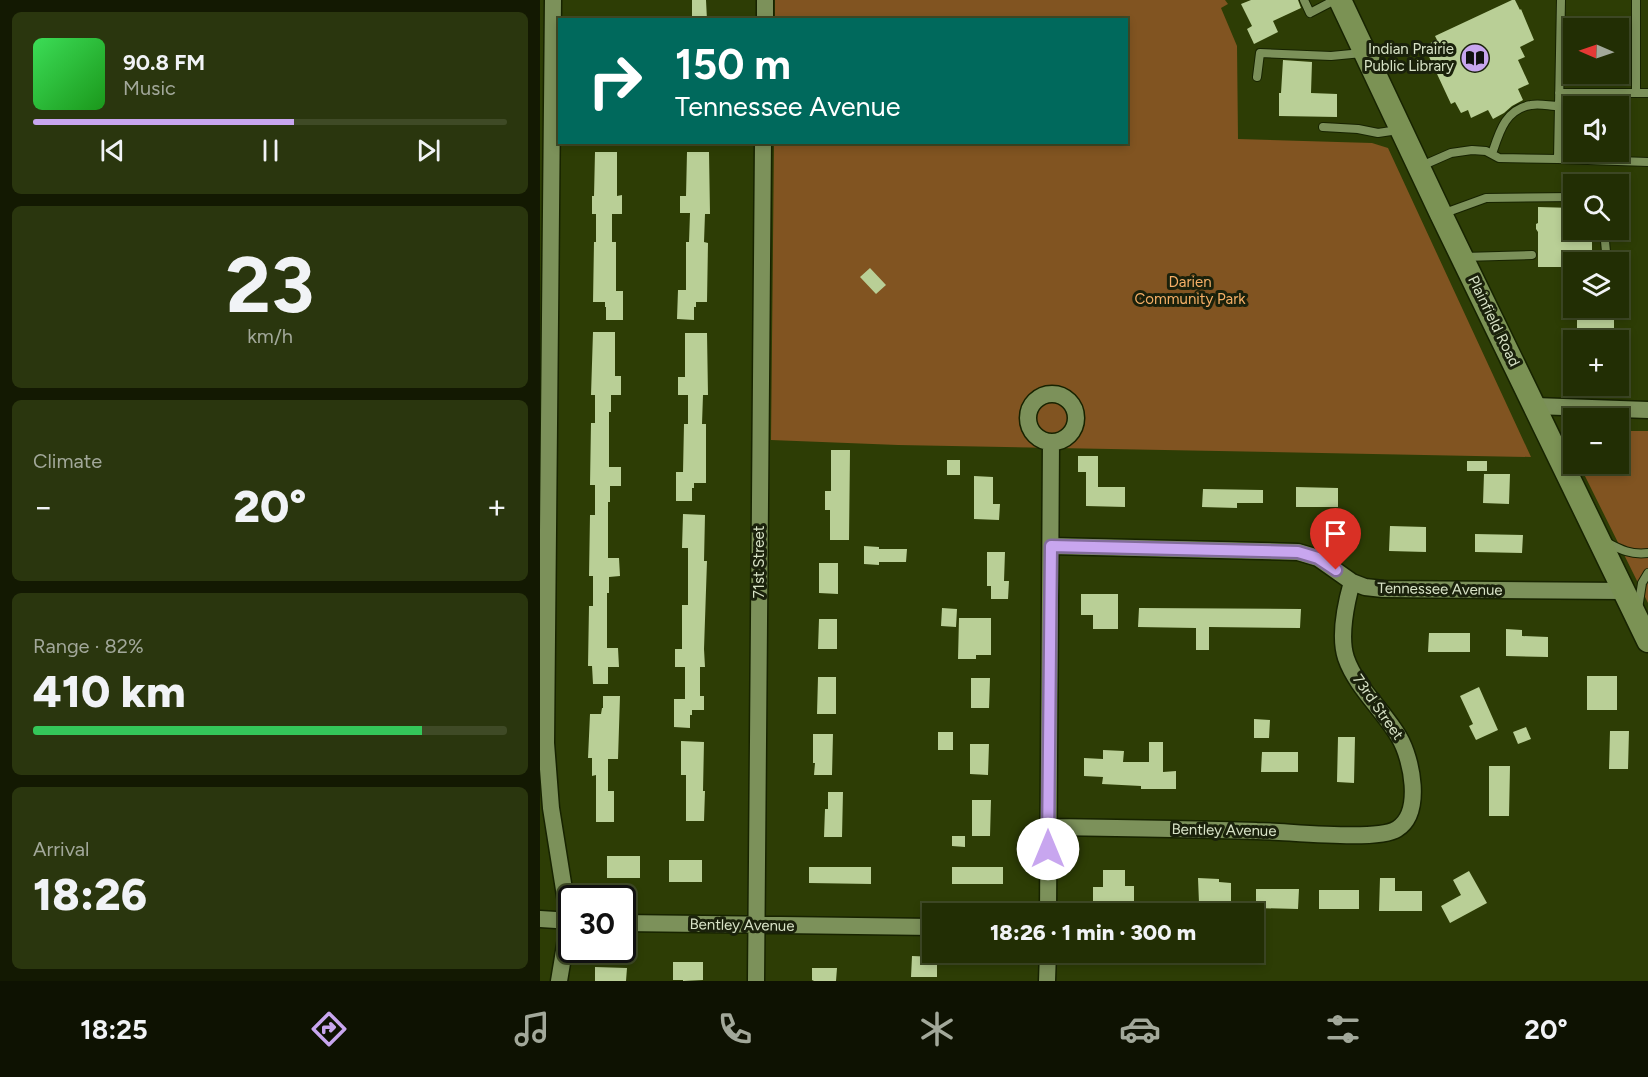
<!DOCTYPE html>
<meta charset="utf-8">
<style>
:root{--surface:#222e04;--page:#2a360e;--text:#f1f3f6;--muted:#a2a89a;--line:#3f4a26;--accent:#c8a6ef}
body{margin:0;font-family:Figtree,sans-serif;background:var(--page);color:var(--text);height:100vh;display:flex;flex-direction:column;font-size:22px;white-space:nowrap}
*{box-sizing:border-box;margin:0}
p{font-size:20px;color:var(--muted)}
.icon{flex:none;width:33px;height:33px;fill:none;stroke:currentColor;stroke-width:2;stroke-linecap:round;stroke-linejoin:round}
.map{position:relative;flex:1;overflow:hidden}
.side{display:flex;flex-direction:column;gap:12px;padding:12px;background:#131902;width:540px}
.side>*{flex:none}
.banner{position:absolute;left:18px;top:18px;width:570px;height:126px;border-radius:0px;box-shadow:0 3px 9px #0003,0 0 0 2px var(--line);background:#00695c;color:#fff;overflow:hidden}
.needle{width:39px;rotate:272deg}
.fabs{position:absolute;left:1023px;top:18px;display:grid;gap:12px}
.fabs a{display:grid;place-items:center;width:66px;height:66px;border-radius:0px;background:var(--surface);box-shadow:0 3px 9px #0003,0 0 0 2px var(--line);font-size:30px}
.speed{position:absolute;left:18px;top:885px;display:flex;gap:12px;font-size:30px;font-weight:700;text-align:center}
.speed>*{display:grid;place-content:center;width:78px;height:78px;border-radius:50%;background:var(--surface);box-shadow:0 3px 9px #0003,0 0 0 2px var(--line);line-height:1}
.speed .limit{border:3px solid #111;border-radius:9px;background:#fff;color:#111}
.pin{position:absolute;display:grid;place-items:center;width:51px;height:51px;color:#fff;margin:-62px -26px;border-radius:50% 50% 50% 0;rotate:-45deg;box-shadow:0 0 6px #0007}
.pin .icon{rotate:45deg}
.me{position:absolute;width:66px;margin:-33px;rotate:0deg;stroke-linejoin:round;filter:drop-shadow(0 0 4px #0008)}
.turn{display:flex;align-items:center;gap:21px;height:126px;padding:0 18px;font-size:27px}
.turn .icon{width:78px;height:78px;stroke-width:2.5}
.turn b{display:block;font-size:42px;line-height:51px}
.big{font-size:45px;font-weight:800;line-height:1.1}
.side .tile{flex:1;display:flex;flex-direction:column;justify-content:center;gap:9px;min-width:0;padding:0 21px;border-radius:9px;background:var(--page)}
.side .dial{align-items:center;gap:0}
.dial b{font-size:78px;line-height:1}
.song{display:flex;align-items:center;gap:18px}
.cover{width:72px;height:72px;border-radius:9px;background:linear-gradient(135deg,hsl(130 70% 55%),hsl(120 70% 35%))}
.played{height:6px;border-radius:3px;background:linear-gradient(90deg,var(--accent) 55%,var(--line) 55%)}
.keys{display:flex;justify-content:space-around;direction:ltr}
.heat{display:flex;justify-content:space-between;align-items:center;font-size:33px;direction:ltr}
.charge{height:9px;border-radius:4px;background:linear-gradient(90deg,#34c759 82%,var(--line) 0)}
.trip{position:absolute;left:382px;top:903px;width:342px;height:60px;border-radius:0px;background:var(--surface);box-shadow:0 3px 9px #0003,0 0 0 2px var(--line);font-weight:800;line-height:60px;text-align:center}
.menu{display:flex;height:96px;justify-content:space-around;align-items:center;background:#0e1202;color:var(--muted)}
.menu .icon{width:42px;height:42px}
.menu .current{color:var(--accent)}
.menu b{font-size:27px;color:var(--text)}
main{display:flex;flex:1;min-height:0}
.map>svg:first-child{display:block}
</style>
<main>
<section class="side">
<div class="tile">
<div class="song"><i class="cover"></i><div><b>90.8 FM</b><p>Music</p></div></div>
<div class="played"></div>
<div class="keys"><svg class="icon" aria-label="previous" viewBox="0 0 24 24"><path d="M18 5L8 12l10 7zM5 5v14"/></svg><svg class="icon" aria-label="pause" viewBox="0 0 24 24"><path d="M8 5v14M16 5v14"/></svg><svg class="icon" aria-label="next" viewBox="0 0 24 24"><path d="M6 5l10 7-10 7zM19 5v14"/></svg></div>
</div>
<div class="tile dial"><b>23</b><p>km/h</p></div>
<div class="tile"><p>Climate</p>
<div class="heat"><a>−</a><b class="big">20°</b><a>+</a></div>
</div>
<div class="tile"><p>Range · 82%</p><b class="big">410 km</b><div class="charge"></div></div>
<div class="tile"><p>Arrival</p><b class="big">18:26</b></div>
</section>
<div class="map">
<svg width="1108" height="981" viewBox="0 0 1108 981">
<rect width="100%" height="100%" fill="#2d3d05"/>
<!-- green -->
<path fill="#815421" d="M235 0H685L688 4 681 8 697 46 698 139 832 143 848 148 991 457 358 445 231 440 234 143 586 142V20L235 19Z
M1079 431H1108V603L1039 464H1078Z"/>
<!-- building -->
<path fill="#b9cf96" d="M152 0H166L167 20H152Z
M711 0H758L761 8 733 21 738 32 714 44 707 29 712 26 701 4Z
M972 0H975L980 10 981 9 994 40 980 47 985 57 978 60 989 84 978 89 983 100 972 106 964 113 953 119 948 110 931 118 928 110 921 113 915 102 911 104 884 46 897 40 895 36Z
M743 60 772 62 771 93 797 94V117L739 116V93H741Z
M55 152H77V196L82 195V214H72V242H76V291H83V320H66V307H65V302H53L54 242H56V214H52V196H54Z
M147 152H169L170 214H165L164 242 168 243 167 302H156V307H154V320L137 319 138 290H146V242H149L150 213H140V196H146Z
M998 207 1034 208V230H1052V262H1034V267H998V232L996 229V224L998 223Z
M330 268 346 285 336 294 320 277Z
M1037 308H1074V340H1037Z
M53 332H75V376H81V395H71V412H69V467H81V486H70V502H68V558H79L80 576 69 577V593H67V648H78L79 667H68V684H53L52 666H48L49 606H53V576H49L50 515H55V485H50L51 423H55V395H51Z
M145 333H167L168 395H163L162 424H166V483H154V488H152V501H136V472H143L144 424H148V395H138V377H145Z
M291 450H310L309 540H290V510H285V491H291Z
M538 456H558V487H585V507L546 506V472H538Z
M407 460H420V475H407Z
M927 461H947V471H927Z
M944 474H970L969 504 943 503Z
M434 476 453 477V504H460L459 520 434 519Z
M756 487 798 488V507H756Z
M663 489 723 490V503H697V508L662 507Z
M143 514 165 515 164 561H167L164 649 165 667H160V696H164V710H152V715H150V728L134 727V699H145V667H135V649H142V605H148V548H142Z
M850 526 886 527V552L849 551Z
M935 534 983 535 982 553 935 552Z
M324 546 339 547V549H367L366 562H339V565L324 564Z
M447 552H465L464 581H469L468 599H451V586H447Z
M279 563H298V594L279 593Z
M541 594H578V629H553V615H541Z
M402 608 417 609 416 627 401 626Z
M599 608 761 609 760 628 669 627V650H656V628L598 627Z
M419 618H451V655H436V659H418Z
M279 619H297V649H278Z
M966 629 982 630V636L1008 637V657L966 656Z
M889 633H930V652H888Z
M1047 676H1077V710H1047Z
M278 677H296V714H277Z
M431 678H450L449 708H431Z
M939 687 958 730 936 740 929 726 933 724 920 696Z
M63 696H80L78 759H68V791H74V822H56V775L52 776V758H48L50 714H61L62 708H63Z
M714 719 730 720 729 738H714Z
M986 727 991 739 978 744 973 732Z
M1070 731H1089L1088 769H1069Z
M398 732H413V750H398Z
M273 734H293L292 775H274L275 763H273Z
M798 737H815L814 783 797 782Z
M141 741 164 742 163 791H165L164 821H146V775H141Z
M609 742H623V772L636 771V789H601V786L562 784 563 777 544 776V758L563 759V750L584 751 583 762H609Z
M430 744H449L448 775 430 774Z
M722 752H758V772H721Z
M949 766H970L969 816H949Z
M288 792H303L302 837H284L285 809H288Z
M432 800H451L450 836H432Z
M412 836H425V847L412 846Z
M67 856H100V878H67Z
M129 860H162V882H129Z
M269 867H331V884L269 883Z
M412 867H463V884H412Z
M563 870H585V886H594V904L553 903V887H563Z
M929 871 947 903 910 923 901 906 921 895 913 880Z
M658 878 679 879V882L691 883V914H668V903H659Z
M840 878H855V891H882V911H839Z
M716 889H759L758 909 716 908Z
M779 890H819V909H779Z
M566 952H580V965L566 964Z
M372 956 397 957V977H371Z
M133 962H163V980L143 981V980H133Z
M55 967 87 968 86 981H55Z
M272 968H297L296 981H274L272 980Z"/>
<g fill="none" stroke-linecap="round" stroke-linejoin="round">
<!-- lane casing -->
<g stroke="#172300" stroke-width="10">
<path id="lane" d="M764 0 770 13 795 0
M717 77 720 53 791 56 822 53
M1019 93H1096V0
M1096 93H1108
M783 127 818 129 838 133 858 130
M952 154C959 133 965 109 991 105 999 103 1010 106 1019 106
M1018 159 1108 162
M879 167 911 153 932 150 946 151 959 158 1018 159 1021 0
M902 214 946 198 1034 197
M1064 230 1066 252
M923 257 992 255
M1066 542C1081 550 1091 555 1108 553
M1098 609 1102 583 1108 573"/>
</g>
<!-- street casing -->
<g stroke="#172300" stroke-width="19">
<path id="street" d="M13 0 6 743 11 808 29 921 19 981
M225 20V0
M488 418a24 24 0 1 1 48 0a24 24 0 1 1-48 0Z
M995 406 1108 410
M511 546 758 552 778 558 812 582 825 587 843 589 1083 591
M509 827C578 828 648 829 717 831 745 831 837 842 857 829 883 813 872 759 859 737 844 711 816 687 806 658 799 637 806 603 812 582
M508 914 511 442
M0 919 32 921
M82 923 393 927
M216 981 223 142
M507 981 508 952"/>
</g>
<!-- secondary casing -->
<g stroke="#172300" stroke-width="25">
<path id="secondary" d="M800 0 901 214 1108 641"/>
</g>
<!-- lane -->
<use href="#lane" stroke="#7c915a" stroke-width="8"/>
<!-- street -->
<use href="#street" stroke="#7c915a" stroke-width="16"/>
<!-- secondary -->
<use href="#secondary" stroke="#7b9254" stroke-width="22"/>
</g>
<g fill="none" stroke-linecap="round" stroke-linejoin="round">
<!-- route casing -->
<g stroke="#826c9b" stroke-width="15">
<path id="route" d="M508 849 511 546 758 552 778 558 796 570"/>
</g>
<!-- route -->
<use href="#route" stroke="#c8a6ef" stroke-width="10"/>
</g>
<!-- icons -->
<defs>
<g id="library-disc" transform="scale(1.5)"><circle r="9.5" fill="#c8a6ef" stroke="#1a210b"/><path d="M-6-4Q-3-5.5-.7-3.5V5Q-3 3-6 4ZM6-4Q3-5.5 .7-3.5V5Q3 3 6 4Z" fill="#111"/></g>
</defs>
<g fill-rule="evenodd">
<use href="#library-disc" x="935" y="58"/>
</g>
<g text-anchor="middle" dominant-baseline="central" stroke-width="6" stroke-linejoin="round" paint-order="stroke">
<!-- poi labels -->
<g font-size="15" fill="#d8e3c7" stroke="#1a210b" text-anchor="end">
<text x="914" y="49">Indian Prairie<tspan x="914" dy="17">Public Library</tspan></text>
</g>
<!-- park labels -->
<g font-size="15" fill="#f5af67" stroke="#1a210b">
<text x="650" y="282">Darien<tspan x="650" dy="17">Community Park</tspan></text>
</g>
<!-- street labels -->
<g font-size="15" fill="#d8e3c7" stroke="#1a210b">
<text transform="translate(954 321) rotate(64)">Plainfield Road</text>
<text transform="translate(219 562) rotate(-90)">71st Street</text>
<text transform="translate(900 589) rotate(1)">Tennessee Avenue</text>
<text transform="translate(838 707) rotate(55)">73rd Street</text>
<text transform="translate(684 830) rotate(1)">Bentley Avenue</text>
<text transform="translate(202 925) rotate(1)">Bentley Avenue</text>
</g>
</g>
</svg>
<div class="fabs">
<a><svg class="needle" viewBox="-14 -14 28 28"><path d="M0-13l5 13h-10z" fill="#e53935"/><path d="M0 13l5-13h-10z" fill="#a2a89a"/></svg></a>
<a><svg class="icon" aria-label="sound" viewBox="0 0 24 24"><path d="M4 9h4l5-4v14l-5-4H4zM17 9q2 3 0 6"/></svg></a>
<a><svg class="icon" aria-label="search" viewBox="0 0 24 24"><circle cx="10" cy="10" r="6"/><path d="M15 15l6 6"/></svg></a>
<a><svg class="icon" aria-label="layers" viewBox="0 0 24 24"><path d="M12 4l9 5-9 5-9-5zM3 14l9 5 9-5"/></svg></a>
<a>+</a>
<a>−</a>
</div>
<div class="speed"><div class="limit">30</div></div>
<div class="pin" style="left:796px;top:570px;background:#d93025"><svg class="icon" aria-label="arrive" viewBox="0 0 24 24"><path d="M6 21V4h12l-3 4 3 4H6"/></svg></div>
<svg class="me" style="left:508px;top:849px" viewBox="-20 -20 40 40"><circle r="19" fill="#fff"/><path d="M0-13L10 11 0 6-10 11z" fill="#c8a6ef"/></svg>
<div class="trip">18:26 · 1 min · 300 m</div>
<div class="banner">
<div class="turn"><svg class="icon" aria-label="right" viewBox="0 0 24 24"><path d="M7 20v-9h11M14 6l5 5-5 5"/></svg><div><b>150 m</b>Tennessee Avenue</div></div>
</div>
</div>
</main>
<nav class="menu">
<b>18:25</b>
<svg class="icon current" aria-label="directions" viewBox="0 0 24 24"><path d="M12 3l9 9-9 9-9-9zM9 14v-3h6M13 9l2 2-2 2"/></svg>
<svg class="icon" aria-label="music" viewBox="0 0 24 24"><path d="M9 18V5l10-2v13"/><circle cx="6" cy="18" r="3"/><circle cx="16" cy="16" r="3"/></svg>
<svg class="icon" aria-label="phone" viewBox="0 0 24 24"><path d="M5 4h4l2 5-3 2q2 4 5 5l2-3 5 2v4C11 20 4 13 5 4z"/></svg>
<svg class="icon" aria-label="climate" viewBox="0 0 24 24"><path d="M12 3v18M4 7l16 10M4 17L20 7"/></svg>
<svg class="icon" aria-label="car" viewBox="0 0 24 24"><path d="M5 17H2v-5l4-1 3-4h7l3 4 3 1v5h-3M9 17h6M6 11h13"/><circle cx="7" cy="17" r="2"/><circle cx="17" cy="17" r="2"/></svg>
<svg class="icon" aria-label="filters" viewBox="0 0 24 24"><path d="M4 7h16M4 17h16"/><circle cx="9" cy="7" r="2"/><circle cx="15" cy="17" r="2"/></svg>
<b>20°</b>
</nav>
